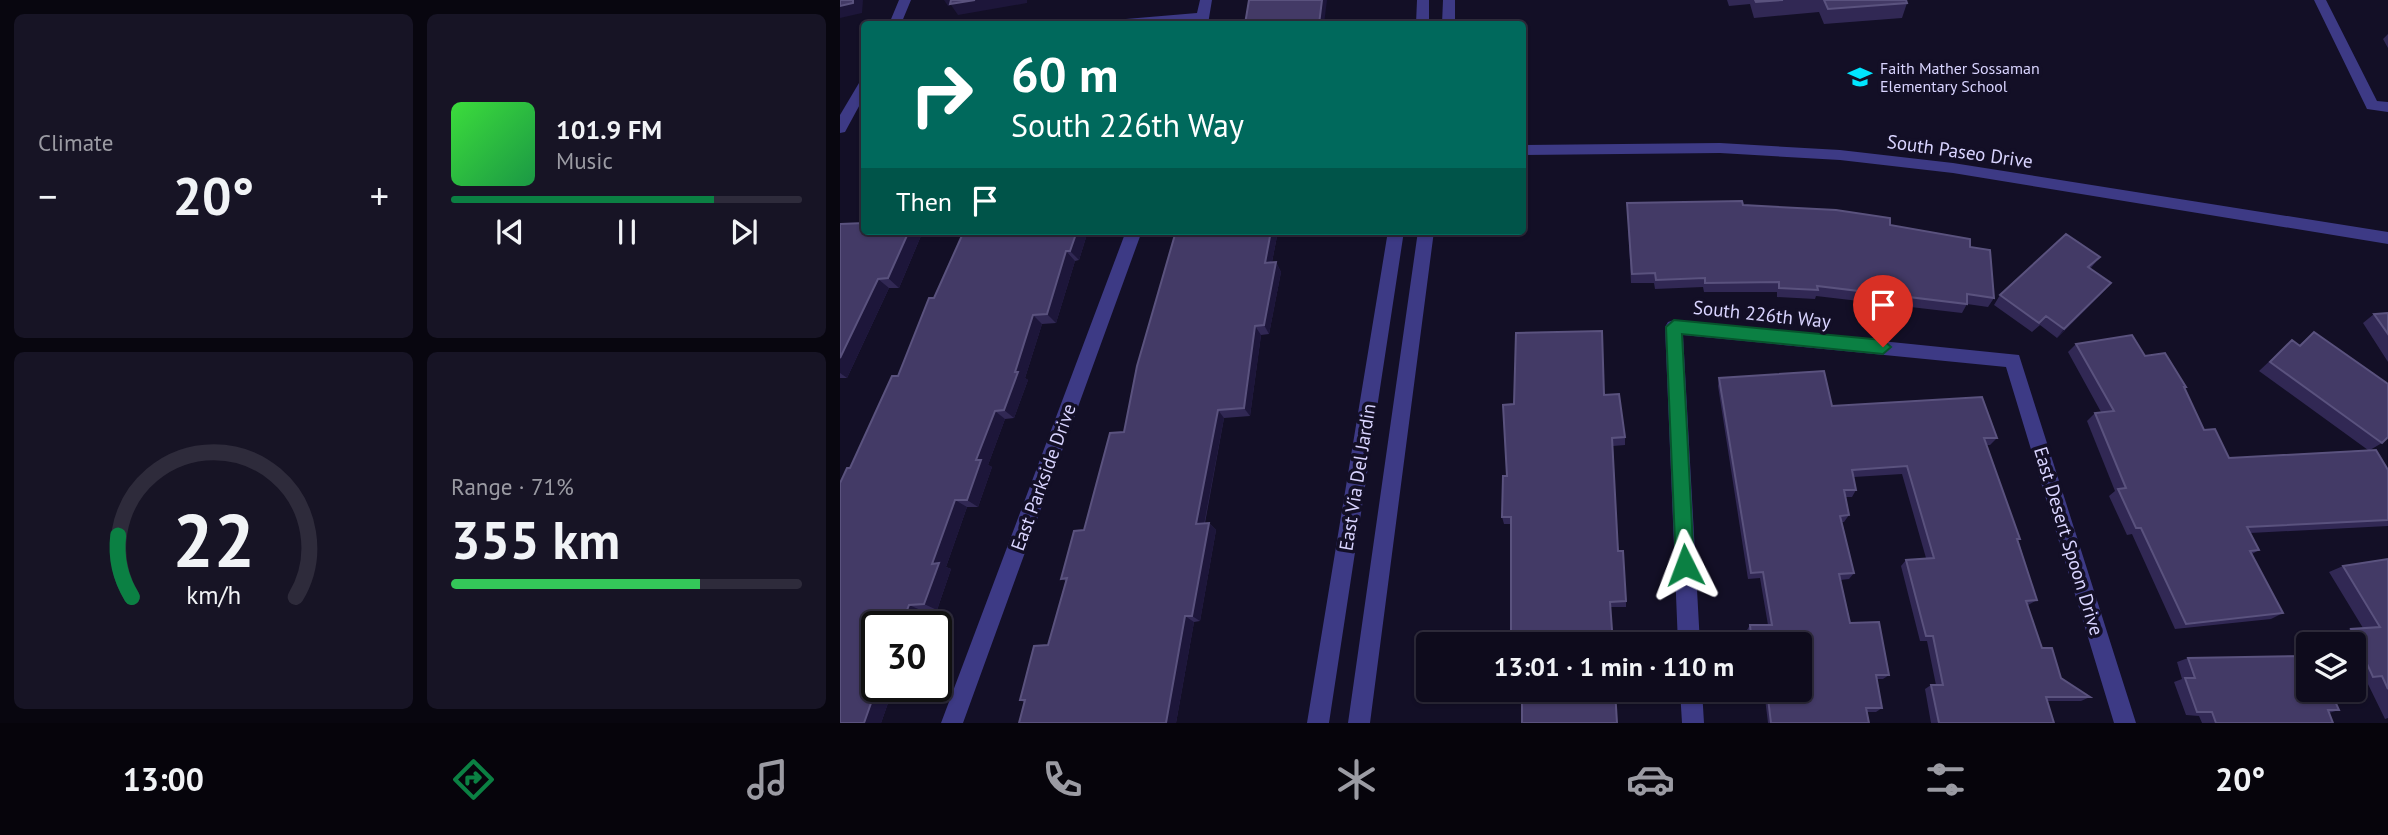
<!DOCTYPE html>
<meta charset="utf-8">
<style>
:root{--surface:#0e0b1c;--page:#171425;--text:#f1f3f6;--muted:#9b9ba3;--line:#2e2b3b;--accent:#0b8043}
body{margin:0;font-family:"PT Sans",sans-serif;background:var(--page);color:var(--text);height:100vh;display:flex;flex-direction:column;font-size:26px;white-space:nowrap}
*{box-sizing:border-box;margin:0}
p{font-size:23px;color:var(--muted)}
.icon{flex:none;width:38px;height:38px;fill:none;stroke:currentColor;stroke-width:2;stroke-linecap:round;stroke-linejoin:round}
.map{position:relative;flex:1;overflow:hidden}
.drawer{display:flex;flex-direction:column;gap:14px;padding:14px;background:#08060f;width:840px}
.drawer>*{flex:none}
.guide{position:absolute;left:21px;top:21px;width:665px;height:214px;border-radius:7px;box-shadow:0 2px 5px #0004,0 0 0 2px var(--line);background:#00695c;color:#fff;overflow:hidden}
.tools{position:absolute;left:1456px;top:632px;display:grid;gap:14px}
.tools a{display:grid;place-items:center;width:70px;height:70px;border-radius:7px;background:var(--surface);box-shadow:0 2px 5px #0004,0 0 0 2px var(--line);font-size:35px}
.speed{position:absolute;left:21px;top:611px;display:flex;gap:14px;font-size:35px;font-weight:700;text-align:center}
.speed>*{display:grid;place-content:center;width:91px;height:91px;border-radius:50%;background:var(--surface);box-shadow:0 2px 5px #0004,0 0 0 2px var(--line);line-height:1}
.speed .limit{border:4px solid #111;border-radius:10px;background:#fff;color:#111}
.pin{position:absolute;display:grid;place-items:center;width:60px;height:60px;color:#fff;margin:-72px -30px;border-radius:50% 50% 50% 0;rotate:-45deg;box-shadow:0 0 7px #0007}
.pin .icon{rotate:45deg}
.me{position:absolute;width:77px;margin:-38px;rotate:357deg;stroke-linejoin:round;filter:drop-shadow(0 0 5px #0008)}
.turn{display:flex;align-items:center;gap:24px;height:147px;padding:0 35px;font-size:32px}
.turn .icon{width:91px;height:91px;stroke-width:2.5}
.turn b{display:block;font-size:49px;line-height:60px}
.then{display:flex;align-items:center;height:66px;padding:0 35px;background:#0003;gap:14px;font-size:26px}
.big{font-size:52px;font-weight:700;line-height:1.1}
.drawer .tile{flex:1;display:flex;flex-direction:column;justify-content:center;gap:10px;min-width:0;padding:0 24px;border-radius:10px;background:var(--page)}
.drawer .dial{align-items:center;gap:0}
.dial svg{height:182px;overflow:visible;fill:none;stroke:var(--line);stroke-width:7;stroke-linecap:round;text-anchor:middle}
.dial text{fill:var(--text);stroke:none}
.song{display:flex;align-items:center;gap:21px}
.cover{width:84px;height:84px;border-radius:10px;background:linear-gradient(135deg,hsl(120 70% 55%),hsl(140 70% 35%))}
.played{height:7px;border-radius:4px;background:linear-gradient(90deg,var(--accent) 75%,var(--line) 75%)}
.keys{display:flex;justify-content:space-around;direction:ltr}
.heat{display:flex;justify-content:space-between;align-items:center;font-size:38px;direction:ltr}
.charge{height:10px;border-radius:5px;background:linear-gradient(90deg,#34c759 71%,var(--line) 0)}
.drawer .tiles{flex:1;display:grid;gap:14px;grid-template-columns:repeat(2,1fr)}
.trip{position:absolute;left:576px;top:632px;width:396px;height:70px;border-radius:7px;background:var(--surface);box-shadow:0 2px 5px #0004,0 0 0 2px var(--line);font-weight:700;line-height:70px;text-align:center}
.menu{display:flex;height:112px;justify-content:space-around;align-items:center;background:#06040b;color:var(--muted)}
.menu .icon{width:49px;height:49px}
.menu .active{color:var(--accent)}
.menu b{font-size:32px;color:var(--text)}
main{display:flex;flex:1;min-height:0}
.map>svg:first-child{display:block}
</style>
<main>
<section class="drawer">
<div class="tiles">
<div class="tile"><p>Climate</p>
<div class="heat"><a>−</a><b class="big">20°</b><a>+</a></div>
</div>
<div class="tile">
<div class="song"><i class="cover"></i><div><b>101.9 FM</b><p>Music</p></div></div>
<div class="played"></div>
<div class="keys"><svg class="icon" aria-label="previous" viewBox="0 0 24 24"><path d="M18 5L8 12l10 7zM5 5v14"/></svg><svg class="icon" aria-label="pause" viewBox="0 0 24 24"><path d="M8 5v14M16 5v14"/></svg><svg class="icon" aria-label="next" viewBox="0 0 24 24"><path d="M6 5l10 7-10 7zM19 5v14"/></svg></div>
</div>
<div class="tile dial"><svg viewBox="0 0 100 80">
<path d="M14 69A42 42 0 1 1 86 69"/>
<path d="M14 69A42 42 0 0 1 8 42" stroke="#0b8043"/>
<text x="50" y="56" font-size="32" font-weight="700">22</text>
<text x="50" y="72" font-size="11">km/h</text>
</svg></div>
<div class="tile"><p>Range · 71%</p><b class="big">355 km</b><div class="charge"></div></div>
</div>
</section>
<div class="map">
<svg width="1548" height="723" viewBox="0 0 1548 723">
<rect width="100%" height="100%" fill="#130f26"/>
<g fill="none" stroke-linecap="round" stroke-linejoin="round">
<!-- minor -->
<path fill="#3d3a85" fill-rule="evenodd" d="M59 0H71L61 24H49Z
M360 0H372L368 24H356V22L267 24 274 20 357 13Z
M1474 0H1486L1537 101 1548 102V112L1527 109Z
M24 81V97L5 132 0 133V115L19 83Z
M880 143 1000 150 1113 163 1548 232V244L1113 173 1000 160 880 153 682 155V145Z
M286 231H302L123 723H101Z
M834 320 1179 355 1296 723H1274L1166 367 843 335 860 644H838L825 327 828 322Z
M840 690H862L864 723H842Z"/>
<!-- tertiary -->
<path fill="#3d3a85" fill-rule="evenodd" d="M577 0H589V24H576Z
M603 0H615V24H602Z
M548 231H564L489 723H467Z
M578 231H594L530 723H508Z"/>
</g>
<!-- wall -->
<path fill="#312854" d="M887 0H1066L1067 3 1062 18 984 24 979 12 914 18 910 4 889 6Z
M1548 34V48L1543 39Z
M787 203 903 205 1050 225 1130 247 1154 298 1148 307 1127 304 1122 313 976 296 975 299 937 297V292H864L863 287 815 289 814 283H791Z
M0 224 24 231H83L59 288H49L7 378H0Z
M124 231H248L239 260 235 261 216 323 202 324 185 378 188 380 174 418 165 419 148 465 152 467 138 507H127L106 567 111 569 97 610 83 611 77 626H37V686H54L41 723H0L10 468 58 376Z
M336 231H438L432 262H436L441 272 429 334 421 335 410 416 384 418 365 523H369L376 530 360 621 354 622 336 723H179L184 702 180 700 208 645 226 581 221 579 244 530 284 432Z
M1260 257 1250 269 1271 283 1263 292 1217 338 1200 325 1192 332 1154 305 1160 295Z
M1548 313V362L1523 323 1534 314Z
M1474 332 1542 443 1530 450 1548 470V526L1410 533 1419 550 1412 554 1443 613 1431 619 1335 629 1292 534 1287 535 1269 496 1275 491 1247 421 1255 413 1261 412 1228 352 1236 344 1305 356 1346 387 1344 388 1364 430 1389 458 1528 450 1419 371 1452 340 1459 345Z
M879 378 992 406 1157 438 1150 445H1147L1180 539 1178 540 1197 600 1188 605 1202 648 1221 678 1250 697 1241 701H1207L1214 723H1091L1085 689 1091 685H1096L1087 641H1080L1061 566 1066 560 1086 558 1062 474 1014 477 1016 490 1012 497H1005L1009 515 1004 522H1002L1014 573 1009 579 1000 580 1010 623 1049 675 1043 679H1037L1042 708 1036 712H1027L1029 723H928L924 690H959V644H909L907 630 910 625H928L920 578 908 579 878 386Z
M764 395 785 437V445L773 446 778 551 786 601V607H771L671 524H664L662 517 667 476 674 404Z
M1548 559V718L1545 719 1526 680 1518 681 1514 671V644H1502L1497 634 1511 629 1523 628 1489 572 1503 566Z
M1348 658 1499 710 1489 713 1493 723H1362L1359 716 1346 715 1334 682 1342 679 1337 662Z
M775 690 682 702 673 703 671 699Z"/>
<!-- shaded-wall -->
<path fill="#1d163a" d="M13 0H23L22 13 0 18V6Z
M104 0H187V3L118 15 111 5 108 6Z
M482 0H487L484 24H479Z
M69 231H83L59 288 48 278Z
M237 231H248L239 260 230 251Z
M431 231H438L430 272 425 263Z
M226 251 235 261 216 323 207 314Z
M436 262 441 272 429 334 424 325Z
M38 279 49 288 7 378 0 373V358Z
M1271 283 1263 292 1217 338 1224 329Z
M193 315 202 324 185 378 188 380 174 418 164 410Z
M415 326 421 335 410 416 404 408Z
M378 410 384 418 363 530 356 524Z
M155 411 165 419 148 465 152 467 138 507 127 500 136 460Z
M115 500 127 507 106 567 111 569 97 610 84 604 92 564Z
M369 523 376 530 360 621 352 616Z
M69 605 83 611 77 626H61Z
M345 616 354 622 336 723H326Z
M37 686H54L41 723H24Z"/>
<!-- building -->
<path fill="#433a66" stroke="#5a527e" stroke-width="2" d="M0 0H13V3L0 6Z
M111 0H135L110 4Z
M409 0H482L479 24H405Z
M915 0H943L916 2Z
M984 0H1066L1067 3 988 9Z
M902 201 903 205 996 210 1050 218V225L1130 239V247L1150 250 1154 298 1127 294V304L977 286 978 290 939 288V282L865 283V278L816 280 815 273 792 274 787 203Z
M24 223V231H69L48 278 38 279 0 358V224Z
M124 231H237L230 251H226L207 314 193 315 175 372H178L164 410 155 411 136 460H141L127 500H115L92 564 99 563 84 604 69 605 61 626H37V686L24 723H0V483L7 468H10L52 376H58L89 298H94Z
M336 231H431L425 263 436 262 424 325 415 326 404 408 378 410 356 524 369 523 352 616H345L326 723H179L185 700H180L194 646 208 645 227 578 221 579 234 531 244 530 270 433 284 432 297 366Z
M1226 234 1260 257 1248 267 1271 283 1224 329 1206 316 1199 323 1160 295Z
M1548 313V334L1534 314Z
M762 331 764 395 779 394 785 437 772 438 778 551H783L786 601 770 602 773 644H671V517H662L663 476H667L663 405 674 404 676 333Z
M1474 332 1548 384V437L1542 443 1430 362 1452 340 1460 346Z
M1292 335 1305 356 1325 353 1346 387H1344L1364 430 1375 429 1389 458 1536 450 1548 470V520L1407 527 1419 550 1410 551 1443 613 1346 624 1301 528H1296L1278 489 1286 488 1255 413 1274 411 1236 344Z
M984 371 992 406 1142 397 1157 438H1144L1180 539H1177L1197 600 1186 601 1202 648H1212L1221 678 1250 697H1206L1214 723H1099L1091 685H1103L1093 636H1086L1066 560 1094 558 1067 466 1012 470 1016 490H1004L1009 515 1000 516 1014 573 999 574 1010 623 1039 622 1049 675H1036L1042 708H1026L1029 723H931L927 690H959V644H912L910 625H932L923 572 911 573 879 378Z
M1548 559V689L1542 676 1533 677 1511 629 1540 627 1503 566Z
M1468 656V690H1490L1499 710H1488L1493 723H1376L1372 712H1357L1345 678H1355L1348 658Z
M671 690H775L777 723H682V698L671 699Z"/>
<!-- route -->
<path fill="#0b8043" stroke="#07532c" stroke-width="2" d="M834 320 1043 340 1051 347 1043 354 842 334 854 565 852 571 845 574 839 571 836 565 826 327Z"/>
<!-- icons -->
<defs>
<g id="school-bare" transform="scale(1.89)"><path d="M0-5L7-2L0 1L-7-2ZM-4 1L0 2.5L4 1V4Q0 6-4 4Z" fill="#00e5ff" stroke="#130f26" stroke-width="2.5" paint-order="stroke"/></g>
</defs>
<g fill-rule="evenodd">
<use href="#school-bare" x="1020" y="77"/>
</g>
<g text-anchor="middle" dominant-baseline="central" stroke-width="7" stroke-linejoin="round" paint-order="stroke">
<!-- far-poi labels -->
<g font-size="16" fill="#d9d4ff" stroke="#130f26" text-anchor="start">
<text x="1040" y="68">Faith Mather Sossaman<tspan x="1040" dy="18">Elementary School</tspan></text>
</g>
<!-- street labels -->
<g font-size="19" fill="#d9d4ff" stroke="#130f26">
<text transform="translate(1120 151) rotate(8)">South Paseo Drive</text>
<text transform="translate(922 314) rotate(6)">South 226th Way</text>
<text transform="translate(203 477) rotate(-70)">East Parkside Drive</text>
<text transform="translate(517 477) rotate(-81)">East Via Del Jardin</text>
<text transform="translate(1229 541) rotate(73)">East Desert Spoon Drive</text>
</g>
</g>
</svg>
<div class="tools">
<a><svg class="icon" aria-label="layers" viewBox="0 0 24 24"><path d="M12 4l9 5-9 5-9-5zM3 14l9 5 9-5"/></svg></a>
</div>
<div class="speed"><div class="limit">30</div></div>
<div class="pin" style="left:1043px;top:347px;background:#d93025"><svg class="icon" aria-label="arrive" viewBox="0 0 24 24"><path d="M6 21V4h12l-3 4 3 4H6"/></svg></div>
<svg class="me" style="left:845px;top:565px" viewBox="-20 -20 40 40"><path d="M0-17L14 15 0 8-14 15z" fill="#0b8043" stroke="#fff" stroke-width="4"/></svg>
<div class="trip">13:01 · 1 min · 110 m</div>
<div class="guide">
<div class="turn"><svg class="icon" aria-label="right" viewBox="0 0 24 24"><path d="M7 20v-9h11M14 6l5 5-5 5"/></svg><div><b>60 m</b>South 226th Way</div></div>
<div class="then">Then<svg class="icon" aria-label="arrive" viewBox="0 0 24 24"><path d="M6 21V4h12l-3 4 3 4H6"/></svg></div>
</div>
</div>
</main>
<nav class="menu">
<b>13:00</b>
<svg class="icon active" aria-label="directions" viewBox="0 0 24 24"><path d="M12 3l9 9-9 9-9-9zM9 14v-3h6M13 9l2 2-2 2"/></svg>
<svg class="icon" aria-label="music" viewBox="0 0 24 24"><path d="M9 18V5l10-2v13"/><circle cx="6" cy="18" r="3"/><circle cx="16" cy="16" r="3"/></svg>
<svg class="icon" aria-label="phone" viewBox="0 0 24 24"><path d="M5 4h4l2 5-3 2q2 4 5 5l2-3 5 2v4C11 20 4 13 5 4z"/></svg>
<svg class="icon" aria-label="climate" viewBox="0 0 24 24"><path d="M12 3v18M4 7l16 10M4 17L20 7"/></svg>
<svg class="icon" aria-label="car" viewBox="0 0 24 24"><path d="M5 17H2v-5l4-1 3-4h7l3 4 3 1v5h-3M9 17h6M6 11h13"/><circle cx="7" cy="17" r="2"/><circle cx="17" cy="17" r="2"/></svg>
<svg class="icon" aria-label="filters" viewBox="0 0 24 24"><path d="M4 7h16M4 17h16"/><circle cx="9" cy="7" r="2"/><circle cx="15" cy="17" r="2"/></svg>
<b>20°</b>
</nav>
